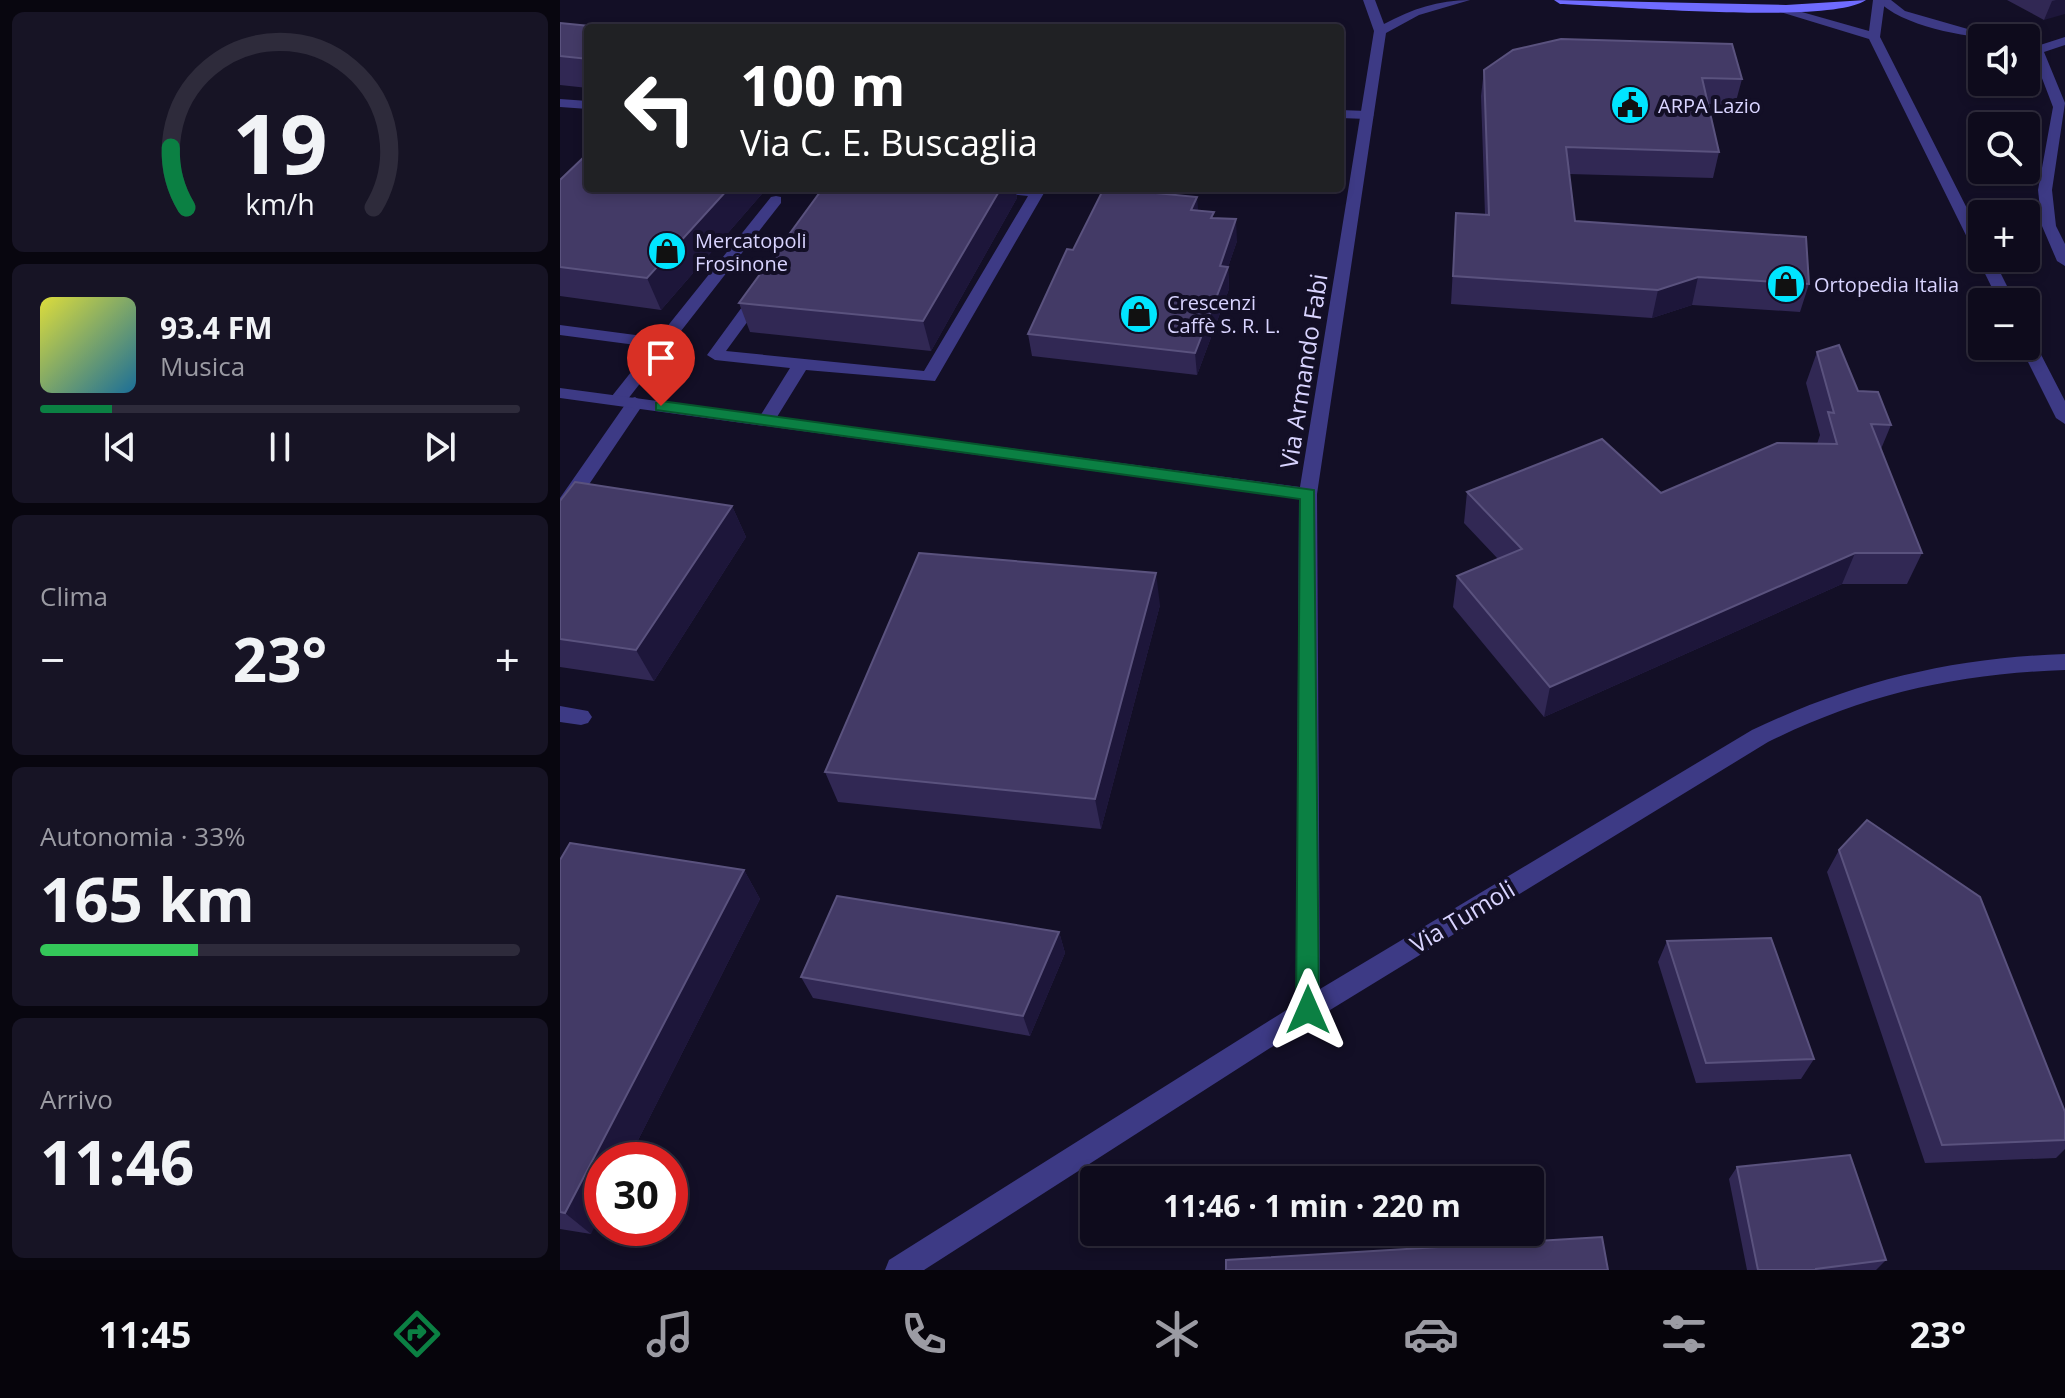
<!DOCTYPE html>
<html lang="it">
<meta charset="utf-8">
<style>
:root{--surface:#0e0b1c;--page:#171425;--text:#f1f3f6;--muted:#9b9ba3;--line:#2e2b3b;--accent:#0b8043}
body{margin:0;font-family:"Open Sans",sans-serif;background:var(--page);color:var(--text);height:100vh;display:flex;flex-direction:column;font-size:30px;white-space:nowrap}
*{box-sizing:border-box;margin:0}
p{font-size:26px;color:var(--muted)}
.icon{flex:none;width:44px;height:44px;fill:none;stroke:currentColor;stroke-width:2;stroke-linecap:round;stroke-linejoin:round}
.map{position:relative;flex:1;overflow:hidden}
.details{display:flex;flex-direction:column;gap:12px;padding:12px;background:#08060f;width:560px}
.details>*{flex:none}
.hud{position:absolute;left:24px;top:24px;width:760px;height:168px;border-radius:8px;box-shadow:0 4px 12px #0003,0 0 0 2px var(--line);background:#202124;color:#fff;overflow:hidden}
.tools{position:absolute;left:1408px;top:24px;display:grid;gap:16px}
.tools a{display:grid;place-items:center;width:72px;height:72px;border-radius:8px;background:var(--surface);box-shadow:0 4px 12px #0003,0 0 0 2px var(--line);font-size:40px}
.speed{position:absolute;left:24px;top:1142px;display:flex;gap:16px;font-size:40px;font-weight:700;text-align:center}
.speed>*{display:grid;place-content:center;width:104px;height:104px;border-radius:50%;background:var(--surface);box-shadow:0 4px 12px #0003,0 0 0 2px var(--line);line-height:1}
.speed .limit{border:12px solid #d22;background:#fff;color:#111}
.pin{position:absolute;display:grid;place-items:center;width:68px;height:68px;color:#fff;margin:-82px -34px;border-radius:50% 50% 50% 0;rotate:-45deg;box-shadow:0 0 8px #0007}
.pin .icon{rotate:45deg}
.me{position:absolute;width:88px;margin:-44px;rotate:0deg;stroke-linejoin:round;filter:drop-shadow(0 0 6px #0008)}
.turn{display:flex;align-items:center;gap:28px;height:168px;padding:0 24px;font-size:36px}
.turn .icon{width:104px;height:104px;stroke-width:2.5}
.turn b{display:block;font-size:56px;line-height:68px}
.big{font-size:60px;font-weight:700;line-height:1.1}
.details .widget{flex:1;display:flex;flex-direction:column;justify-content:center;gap:12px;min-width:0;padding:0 28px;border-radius:12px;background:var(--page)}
.details .dial{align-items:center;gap:0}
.dial svg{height:208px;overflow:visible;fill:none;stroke:var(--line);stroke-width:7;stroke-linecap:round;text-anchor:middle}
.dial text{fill:var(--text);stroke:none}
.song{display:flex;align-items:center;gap:24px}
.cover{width:96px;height:96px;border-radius:12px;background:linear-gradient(135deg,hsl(60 70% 55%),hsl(200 70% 35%))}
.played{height:8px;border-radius:4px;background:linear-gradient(90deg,var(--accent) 15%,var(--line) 15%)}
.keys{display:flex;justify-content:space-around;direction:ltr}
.heat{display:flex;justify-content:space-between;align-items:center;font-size:44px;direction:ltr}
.charge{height:12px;border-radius:6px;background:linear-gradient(90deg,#34c759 33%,var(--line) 0)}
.trip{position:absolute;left:520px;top:1166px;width:464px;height:80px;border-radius:8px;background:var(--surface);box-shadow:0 4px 12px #0003,0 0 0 2px var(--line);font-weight:700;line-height:80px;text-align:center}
.dock{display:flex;height:128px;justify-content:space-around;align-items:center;background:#06040b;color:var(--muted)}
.dock .icon{width:56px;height:56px}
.dock .current{color:var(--accent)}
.dock b{font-size:36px;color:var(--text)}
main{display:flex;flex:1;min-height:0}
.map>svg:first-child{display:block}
</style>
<main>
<section class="details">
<div class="widget dial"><svg viewBox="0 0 100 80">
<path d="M14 69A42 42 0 1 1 86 69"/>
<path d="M14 69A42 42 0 0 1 8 46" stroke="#0b8043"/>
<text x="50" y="56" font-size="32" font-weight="700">19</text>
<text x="50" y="72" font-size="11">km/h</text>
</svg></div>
<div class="widget">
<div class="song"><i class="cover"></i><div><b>93.4 FM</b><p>Musica</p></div></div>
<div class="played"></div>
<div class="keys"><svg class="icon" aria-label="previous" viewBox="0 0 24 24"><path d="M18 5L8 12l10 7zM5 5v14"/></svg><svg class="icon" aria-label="pause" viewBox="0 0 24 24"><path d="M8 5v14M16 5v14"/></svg><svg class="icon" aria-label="next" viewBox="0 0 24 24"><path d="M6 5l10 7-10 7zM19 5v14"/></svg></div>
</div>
<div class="widget"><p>Clima</p>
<div class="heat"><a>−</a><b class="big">23°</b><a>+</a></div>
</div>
<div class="widget"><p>Autonomia · 33%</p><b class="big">165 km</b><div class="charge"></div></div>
<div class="widget"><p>Arrivo</p><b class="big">11:46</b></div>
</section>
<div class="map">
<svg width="1505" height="1270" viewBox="0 0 1505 1270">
<rect width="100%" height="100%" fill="#130f26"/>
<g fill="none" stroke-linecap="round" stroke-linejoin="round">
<!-- lane -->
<path fill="#3d3a85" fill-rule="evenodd" d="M1317 0H1331L1345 11 1439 38C1406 38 1341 26 1317 0Z
M1505 37V45L1484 52 1505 103 1492 190 1496 226 1505 244V266L1497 261 1482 226 1478 190 1493 107 1472 52 1466 51V43L1477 46Z
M0 99 28 101V109L0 107Z
M780 110 807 111 814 115 807 119 780 118Z
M425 188H471L484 193 375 381 246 370 212 425H200L197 421 230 368 155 360 147 355 193 292 199 290 207 295 166 351 364 371 468 196 432 192Z
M216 196 221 197V203L64 404H52L49 400 52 396 91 347 0 335V325L98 338 211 197Z
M75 397 84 403 7 517 0 518V498L69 399Z
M0 706 28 711 32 717 28 723 21 725 0 722Z"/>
<!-- street -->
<path fill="#3d3a85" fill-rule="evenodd" d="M803 0H815L824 24C852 9 878 0 910 0L859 15 826 33 757 494 760 989 1192 730C1296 681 1391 658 1505 654V670C1395 674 1306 694 1208 742L757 1018 364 1270H325L329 1260 736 1004 739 499 0 398V388L740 487 814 31Z
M1313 0H1325L1320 37 1422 238V258H1433L1455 302H1439L1309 39 1211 9 1217 5 1309 31Z
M1466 336 1474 341 1505 401V424L1496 418 1460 346H1466Z"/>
<!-- secondary -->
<path fill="#6f6bff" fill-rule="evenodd" d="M994 0 1226 5 1306 0C1271 25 1055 6 1000 4Z"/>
</g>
<!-- wall -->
<path fill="#312854" d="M1447 0H1505L1484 20Z
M0 23 28 28V88L0 85Z
M924 70 1182 79 1175 105 1148 104 1159 152 1153 178 1009 174 1015 221 1249 284 1240 312 1132 305 1092 318 891 304 896 213 925 215 921 96Z
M0 180 207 188 101 310 0 296Z
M263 188H455L457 198 371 351 190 332 179 303Z
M638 211 654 218 677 241 668 267 669 289 637 375 472 356 468 334Z
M1257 352 1331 425 1321 449 1362 553 1347 584H1282L984 717 893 607 897 576 938 559 904 523 907 492 1101 493 1257 444 1260 435 1246 383Z
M0 501 172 506 186 537 94 681 0 667Z
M600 605 541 829 278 802 265 772Z
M1279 850 1505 1112V1149L1496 1158 1365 1163 1267 872Z
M0 860 184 870 200 899 68 1160H42L31 1234 0 1229Z
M499 932 505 953 470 1036 253 998 241 977Z
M1107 941 1254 1059 1241 1079 1136 1083 1098 962Z
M1177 1167 1326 1260 1316 1270H1187L1169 1179Z"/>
<!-- shaded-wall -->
<path fill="#1d163a" d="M1496 0H1505V14L1484 20 1492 1Z
M169 188H207L101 310 87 278Z
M441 188H455L457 198 371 351 363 321Z
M637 197 639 219 631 210Z
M676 219 677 241 665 276 668 267 669 289 637 375 635 353 660 266Z
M1138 277 1132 305 1092 318 1098 290Z
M172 506 186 537 94 681 76 650Z
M1295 553 1282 584 984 717 990 687Z
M596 573 600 605 541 829 535 799Z
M184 870 200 899 68 1160H42V1212L31 1234 5 1213Z
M499 932 505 953 470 1036 463 1016Z"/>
<!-- building -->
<path fill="#433a66" stroke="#5a527e" stroke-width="2" d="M0 23 50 28H28V59L0 56Z
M1001 39 1172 44 1182 79 1142 78 1159 152 1006 147 1015 221 1246 237 1249 284 1138 277 1098 290 893 276 896 213 929 215 924 70 953 50Z
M28 153V188H169L87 278 0 267V180Z
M263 188H441L363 321 179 303Z
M544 188 637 197 631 210 654 212 651 218 676 219 660 266 668 267 635 353 468 334 507 249 513 250Z
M1279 345 1298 391 1318 392 1331 425 1311 424 1362 553H1295L990 687 897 576 962 549 907 492 1042 439 1101 493 1217 443 1277 444 1268 412 1274 413 1257 352Z
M15 482 172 506 76 650 0 639V501Z
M359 553 596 573 535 799 265 772Z
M1307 820 1420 897 1505 1112V1140L1382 1145 1279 850Z
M10 843 184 870 5 1213 0 1212V860Z
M277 896 499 932 463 1016 241 977Z
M1211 938 1254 1059 1146 1063 1107 941Z
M1290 1155 1326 1260 1256 1269V1270H1198L1177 1167Z
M1042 1237 1048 1270H666V1260Z"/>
<!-- route -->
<path fill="#0b8043" stroke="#07532c" stroke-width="2" d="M101 401 754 490 759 1010 756 1018 748 1021 740 1018 736 1010 740 499 96 410V403Z"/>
<!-- icons -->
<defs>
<g id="civic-disc" transform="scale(2)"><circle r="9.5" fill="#00e5ff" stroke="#130f26"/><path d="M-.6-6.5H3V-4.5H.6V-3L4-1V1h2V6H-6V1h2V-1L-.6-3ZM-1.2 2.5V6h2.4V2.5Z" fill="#111"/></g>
<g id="shop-disc" transform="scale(2)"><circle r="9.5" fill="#00e5ff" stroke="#130f26"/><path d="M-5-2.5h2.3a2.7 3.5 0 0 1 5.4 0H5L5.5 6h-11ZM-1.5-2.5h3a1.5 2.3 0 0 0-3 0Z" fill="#111"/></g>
</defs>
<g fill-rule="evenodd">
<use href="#civic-disc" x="1070" y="105"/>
<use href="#shop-disc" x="107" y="251"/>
<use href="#shop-disc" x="1226" y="284"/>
<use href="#shop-disc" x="579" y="314"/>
</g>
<g text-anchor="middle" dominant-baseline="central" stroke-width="8" stroke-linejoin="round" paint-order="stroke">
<!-- far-poi labels -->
<g font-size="20" fill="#d9d4ff" stroke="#130f26" text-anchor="start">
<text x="1098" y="105">ARPA Lazio</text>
<text x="135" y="240">Mercatopoli<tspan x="135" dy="23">Frosinone</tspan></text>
<text x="1254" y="284">Ortopedia Italia</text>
<text x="607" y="302">Crescenzi<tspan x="607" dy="23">Caffè S. R. L.</tspan></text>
</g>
<!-- street labels -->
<g font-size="24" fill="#d9d4ff" stroke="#130f26">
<text transform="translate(743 371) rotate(-81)">Via Armando Fabi</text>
<text transform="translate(902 916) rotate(-31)">Via Tumoli</text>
</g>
</g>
</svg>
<div class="tools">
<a><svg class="icon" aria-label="sound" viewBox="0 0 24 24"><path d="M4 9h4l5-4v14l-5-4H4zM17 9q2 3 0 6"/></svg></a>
<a><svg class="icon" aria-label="search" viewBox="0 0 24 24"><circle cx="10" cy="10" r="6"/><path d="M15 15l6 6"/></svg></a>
<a>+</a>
<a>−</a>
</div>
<div class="speed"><div class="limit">30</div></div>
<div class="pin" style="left:101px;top:406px;background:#d93025"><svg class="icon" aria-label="arrive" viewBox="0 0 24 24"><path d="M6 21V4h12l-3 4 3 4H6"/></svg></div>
<svg class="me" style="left:748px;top:1010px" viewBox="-20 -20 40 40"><path d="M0-17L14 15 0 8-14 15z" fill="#0b8043" stroke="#fff" stroke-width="4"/></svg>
<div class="trip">11:46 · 1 min · 220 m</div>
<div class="hud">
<div class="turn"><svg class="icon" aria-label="left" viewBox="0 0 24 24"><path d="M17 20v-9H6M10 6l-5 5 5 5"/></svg><div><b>100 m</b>Via C. E. Buscaglia</div></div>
</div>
</div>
</main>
<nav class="dock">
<b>11:45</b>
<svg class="icon current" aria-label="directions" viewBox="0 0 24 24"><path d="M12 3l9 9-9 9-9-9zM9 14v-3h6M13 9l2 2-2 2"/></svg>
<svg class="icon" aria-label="music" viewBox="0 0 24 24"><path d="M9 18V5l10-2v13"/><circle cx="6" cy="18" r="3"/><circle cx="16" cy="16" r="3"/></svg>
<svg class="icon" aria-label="phone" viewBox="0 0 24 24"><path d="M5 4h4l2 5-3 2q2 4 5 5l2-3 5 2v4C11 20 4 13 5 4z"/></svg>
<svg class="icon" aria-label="climate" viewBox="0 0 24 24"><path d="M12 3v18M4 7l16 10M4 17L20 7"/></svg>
<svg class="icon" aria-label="car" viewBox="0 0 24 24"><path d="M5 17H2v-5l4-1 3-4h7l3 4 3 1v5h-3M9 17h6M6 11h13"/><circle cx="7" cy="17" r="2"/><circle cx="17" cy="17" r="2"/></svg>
<svg class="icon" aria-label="filters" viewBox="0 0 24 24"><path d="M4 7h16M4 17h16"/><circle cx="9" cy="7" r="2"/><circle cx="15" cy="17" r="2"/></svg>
<b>23°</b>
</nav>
